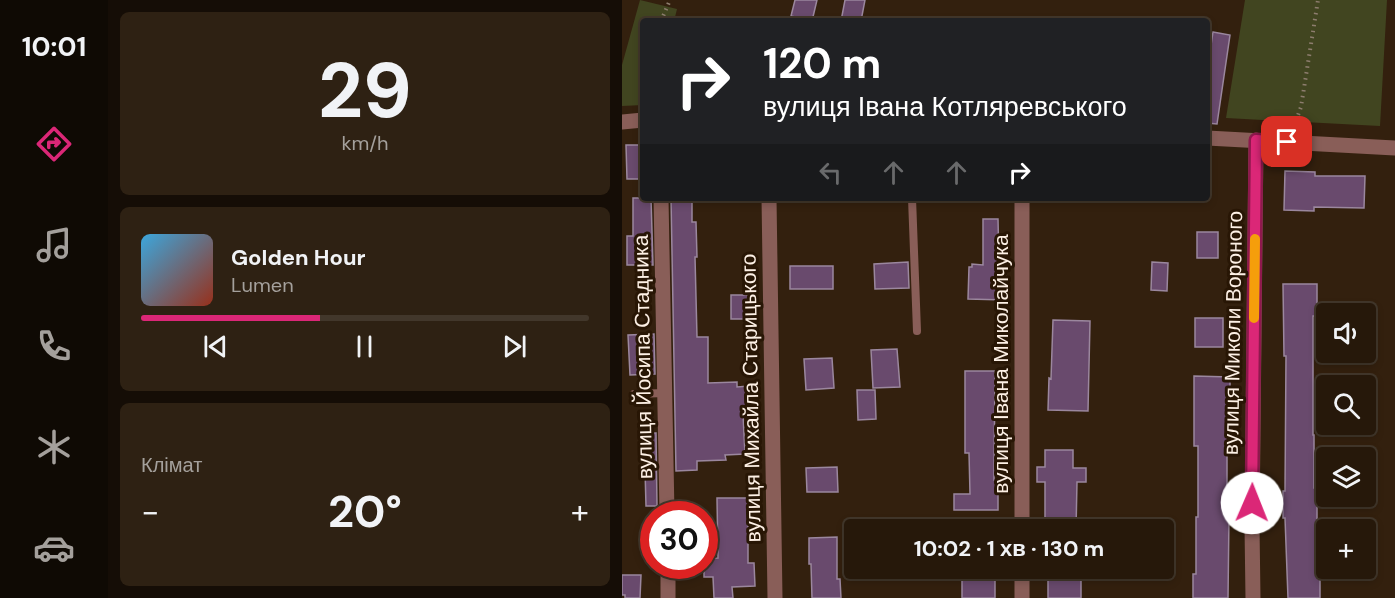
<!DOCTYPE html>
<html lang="uk">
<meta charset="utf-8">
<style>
:root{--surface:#26180a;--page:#2e2113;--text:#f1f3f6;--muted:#a4a09c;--line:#42372b;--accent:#db2777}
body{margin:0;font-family:"DM Sans",sans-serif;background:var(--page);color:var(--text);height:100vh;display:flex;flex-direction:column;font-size:22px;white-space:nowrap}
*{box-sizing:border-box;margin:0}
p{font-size:20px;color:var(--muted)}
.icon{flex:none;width:33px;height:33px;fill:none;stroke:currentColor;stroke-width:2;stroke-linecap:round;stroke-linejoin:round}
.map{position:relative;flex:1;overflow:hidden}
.panel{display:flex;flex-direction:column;gap:12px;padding:12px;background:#150d06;width:514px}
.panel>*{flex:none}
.guide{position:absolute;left:18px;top:18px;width:570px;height:183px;border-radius:6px;box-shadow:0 3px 9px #0003,0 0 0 2px var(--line);background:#202124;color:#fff;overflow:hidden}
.buttons{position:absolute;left:694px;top:303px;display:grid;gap:12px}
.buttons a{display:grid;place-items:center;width:60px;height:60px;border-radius:6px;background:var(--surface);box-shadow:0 3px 9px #0003,0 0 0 2px var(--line);font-size:30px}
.speed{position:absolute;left:18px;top:501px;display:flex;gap:12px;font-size:30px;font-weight:700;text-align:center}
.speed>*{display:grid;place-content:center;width:78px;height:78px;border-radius:50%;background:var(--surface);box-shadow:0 3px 9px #0003,0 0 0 2px var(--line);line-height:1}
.speed .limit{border:9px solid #d22;background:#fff;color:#111}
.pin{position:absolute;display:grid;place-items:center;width:51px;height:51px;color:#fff;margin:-26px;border-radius:12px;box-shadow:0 3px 9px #0006}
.me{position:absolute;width:66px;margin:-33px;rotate:1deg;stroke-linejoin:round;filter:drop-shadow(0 0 4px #0008)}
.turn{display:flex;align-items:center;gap:21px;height:126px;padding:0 24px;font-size:27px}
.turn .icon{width:78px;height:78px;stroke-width:2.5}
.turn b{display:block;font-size:42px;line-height:51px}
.lanes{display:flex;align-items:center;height:57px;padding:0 24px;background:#0003;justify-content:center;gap:30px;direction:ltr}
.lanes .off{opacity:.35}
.big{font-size:45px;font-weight:700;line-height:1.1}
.panel .tile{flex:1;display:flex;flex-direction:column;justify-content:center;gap:9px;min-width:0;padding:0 21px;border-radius:9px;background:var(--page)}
.panel .dial{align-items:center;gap:0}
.dial b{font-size:78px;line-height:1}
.song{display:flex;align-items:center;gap:18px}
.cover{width:72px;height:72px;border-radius:9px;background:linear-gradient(135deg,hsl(200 70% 55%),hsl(10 70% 35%))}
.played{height:6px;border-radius:3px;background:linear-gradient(90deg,var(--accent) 40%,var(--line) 40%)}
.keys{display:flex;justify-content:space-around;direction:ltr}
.heat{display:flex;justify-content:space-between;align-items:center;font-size:33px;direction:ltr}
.trip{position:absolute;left:222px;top:519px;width:330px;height:60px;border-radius:6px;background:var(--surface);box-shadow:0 3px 9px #0003,0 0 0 2px var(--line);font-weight:700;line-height:60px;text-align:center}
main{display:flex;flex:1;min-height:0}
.tab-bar{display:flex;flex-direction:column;width:108px;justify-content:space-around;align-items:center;background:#0f0a04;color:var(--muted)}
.tab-bar .icon{width:42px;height:42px}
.tab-bar .on{color:var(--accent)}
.tab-bar b{font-size:27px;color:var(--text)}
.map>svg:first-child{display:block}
</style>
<main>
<nav class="tab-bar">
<b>10:01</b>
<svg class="icon on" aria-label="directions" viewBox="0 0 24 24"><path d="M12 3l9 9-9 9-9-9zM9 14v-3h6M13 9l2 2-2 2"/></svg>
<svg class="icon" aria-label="music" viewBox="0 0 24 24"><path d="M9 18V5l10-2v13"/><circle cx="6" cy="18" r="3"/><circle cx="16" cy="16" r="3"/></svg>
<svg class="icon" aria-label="phone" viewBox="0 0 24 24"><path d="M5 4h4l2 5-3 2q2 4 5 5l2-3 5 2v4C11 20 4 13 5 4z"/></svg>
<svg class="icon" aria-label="climate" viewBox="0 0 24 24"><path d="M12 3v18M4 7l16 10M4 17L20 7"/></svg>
<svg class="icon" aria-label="car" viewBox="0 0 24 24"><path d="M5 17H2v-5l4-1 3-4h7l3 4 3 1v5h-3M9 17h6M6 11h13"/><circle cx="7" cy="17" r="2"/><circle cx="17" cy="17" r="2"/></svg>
</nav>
<section class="panel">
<div class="tile dial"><b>29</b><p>km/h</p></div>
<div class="tile">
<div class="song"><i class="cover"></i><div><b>Golden Hour</b><p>Lumen</p></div></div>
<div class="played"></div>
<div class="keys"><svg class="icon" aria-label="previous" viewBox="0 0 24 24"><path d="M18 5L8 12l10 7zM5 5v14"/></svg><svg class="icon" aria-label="pause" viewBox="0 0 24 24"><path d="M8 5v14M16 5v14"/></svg><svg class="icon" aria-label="next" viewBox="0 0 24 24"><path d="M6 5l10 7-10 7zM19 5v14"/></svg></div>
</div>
<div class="tile"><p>Клімат</p>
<div class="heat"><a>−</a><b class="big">20°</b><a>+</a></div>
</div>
</section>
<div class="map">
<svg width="773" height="598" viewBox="0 0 773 598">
<rect width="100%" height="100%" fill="#33200e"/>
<!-- green -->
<path fill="#414520" d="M18 0 55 9 52 21H21V105L0 106V65Z
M623 0H765L758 126 604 118Z"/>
<!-- building -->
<path fill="#694a6d" stroke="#9b879e" stroke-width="1.5" d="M173 0H195L190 21 169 16Z
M223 0H243L239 21H219Z
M591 32 608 35 595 124 585 123V72Z
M4 145H21V179H5Z
M663 171 693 172V176H743L742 208 692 207V211L662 210Z
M11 198H29L31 265H5V236H11Z
M49 198H70V222H74L75 257H73L75 337H86V383L115 382V387L127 386 128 414H121L123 454 103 455 104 460 75 461V470L54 471Z
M361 219H376L377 265H384L383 300 346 299 347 267H350V264L361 265Z
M575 232H596V258H575Z
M286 262 287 288 253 289 252 264Z
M530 262 546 263 545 291 529 290Z
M168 266H211V289H168Z
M661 284H695V316H691V435H692V488H695V534H698V598H666L663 518H661V491H663L664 356H662Z
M109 295H133V319H109Z
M573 318H601V347H573Z
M431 320 468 321 466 411 426 410 427 378 429 379Z
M32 334 33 374 8 375 6 335Z
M275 349 278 387 251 388 249 350Z
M210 358 212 388 184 390 182 359Z
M343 371H373L372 480H376V510H332V494H348L347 453H343Z
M572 376 608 377V447L605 446V517H607L606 598H571V574H574V517H576V446H572Z
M235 390H253L254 419 236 420Z
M22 433H34L35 506H24Z
M423 450H451V468H464V482H455L454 530H423V482H415V467H423Z
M215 467 216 492H185L184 468Z
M95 498H126V563H132L133 586 110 587 111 598H92L91 577H82V559L96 558Z
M215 537V579H218L219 598H190L189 564H187V538Z
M459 573V598H426V574Z
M0 575H19L18 598H3V595H0Z
M340 576H373V598H340Z"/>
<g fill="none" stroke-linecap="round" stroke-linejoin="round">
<!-- path -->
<path stroke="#8d7d6e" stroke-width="4" stroke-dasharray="1.5 4.5" stroke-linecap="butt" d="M39 21 48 0
M672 126 679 107 696 0"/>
<!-- lane -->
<path stroke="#895e58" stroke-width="8" d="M290 198 295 331
M12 394 43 393"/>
<!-- street -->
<path stroke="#895e58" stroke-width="15" d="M0 122 21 120
M585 138 773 148
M39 198 45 514
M147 198 153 598
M400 530V198
M46 566V598
M400 598V568
M631 598 630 526 634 140"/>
</g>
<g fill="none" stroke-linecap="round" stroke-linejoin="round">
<!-- route casing -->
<g stroke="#8e194d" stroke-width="15">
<path id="route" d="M630 503 634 140 665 142"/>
</g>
<!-- route -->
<use href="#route" stroke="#db2777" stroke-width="10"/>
<!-- slow -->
<path stroke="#f59e0b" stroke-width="10" d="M632 318 633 239"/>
</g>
<g text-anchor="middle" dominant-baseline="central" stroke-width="6" stroke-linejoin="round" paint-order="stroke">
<!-- street labels -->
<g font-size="21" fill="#fdf0e5" stroke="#281605">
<text transform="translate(611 333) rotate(-89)">вулиця Миколи Вороного</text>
<text transform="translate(21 357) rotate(-91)">вулиця Йосипа Стадника</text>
<text transform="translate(379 364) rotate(-90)">вулиця Івана Миколайчука</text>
<text transform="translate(129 398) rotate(-91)">вулиця Михайла Старицького</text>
</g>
</g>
</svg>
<div class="buttons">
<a><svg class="icon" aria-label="sound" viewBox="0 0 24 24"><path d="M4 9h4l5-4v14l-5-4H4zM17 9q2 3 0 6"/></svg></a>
<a><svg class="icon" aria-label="search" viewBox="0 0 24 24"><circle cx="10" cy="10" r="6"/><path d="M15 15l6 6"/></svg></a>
<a><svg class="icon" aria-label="layers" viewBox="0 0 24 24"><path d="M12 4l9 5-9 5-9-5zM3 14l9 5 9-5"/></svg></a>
<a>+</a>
</div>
<div class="speed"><div class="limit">30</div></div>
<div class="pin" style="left:665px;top:142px;background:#d93025"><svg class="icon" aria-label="arrive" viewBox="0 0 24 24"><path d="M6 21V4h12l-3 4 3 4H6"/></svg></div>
<svg class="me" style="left:630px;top:503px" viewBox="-20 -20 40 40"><circle r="19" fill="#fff"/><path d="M0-13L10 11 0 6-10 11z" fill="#db2777"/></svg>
<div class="trip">10:02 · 1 хв · 130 m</div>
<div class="guide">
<div class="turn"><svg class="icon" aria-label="right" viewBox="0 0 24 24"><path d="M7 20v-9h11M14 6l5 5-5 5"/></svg><div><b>120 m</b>вулиця Івана Котляревського</div></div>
<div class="lanes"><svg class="icon off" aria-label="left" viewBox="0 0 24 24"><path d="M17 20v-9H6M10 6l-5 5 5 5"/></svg><svg class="icon off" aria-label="ahead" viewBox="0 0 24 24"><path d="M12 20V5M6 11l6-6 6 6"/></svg><svg class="icon off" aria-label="ahead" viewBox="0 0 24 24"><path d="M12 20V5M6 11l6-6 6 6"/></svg><svg class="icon" aria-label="right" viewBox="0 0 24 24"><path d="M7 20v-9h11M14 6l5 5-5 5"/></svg></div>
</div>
</div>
</main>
